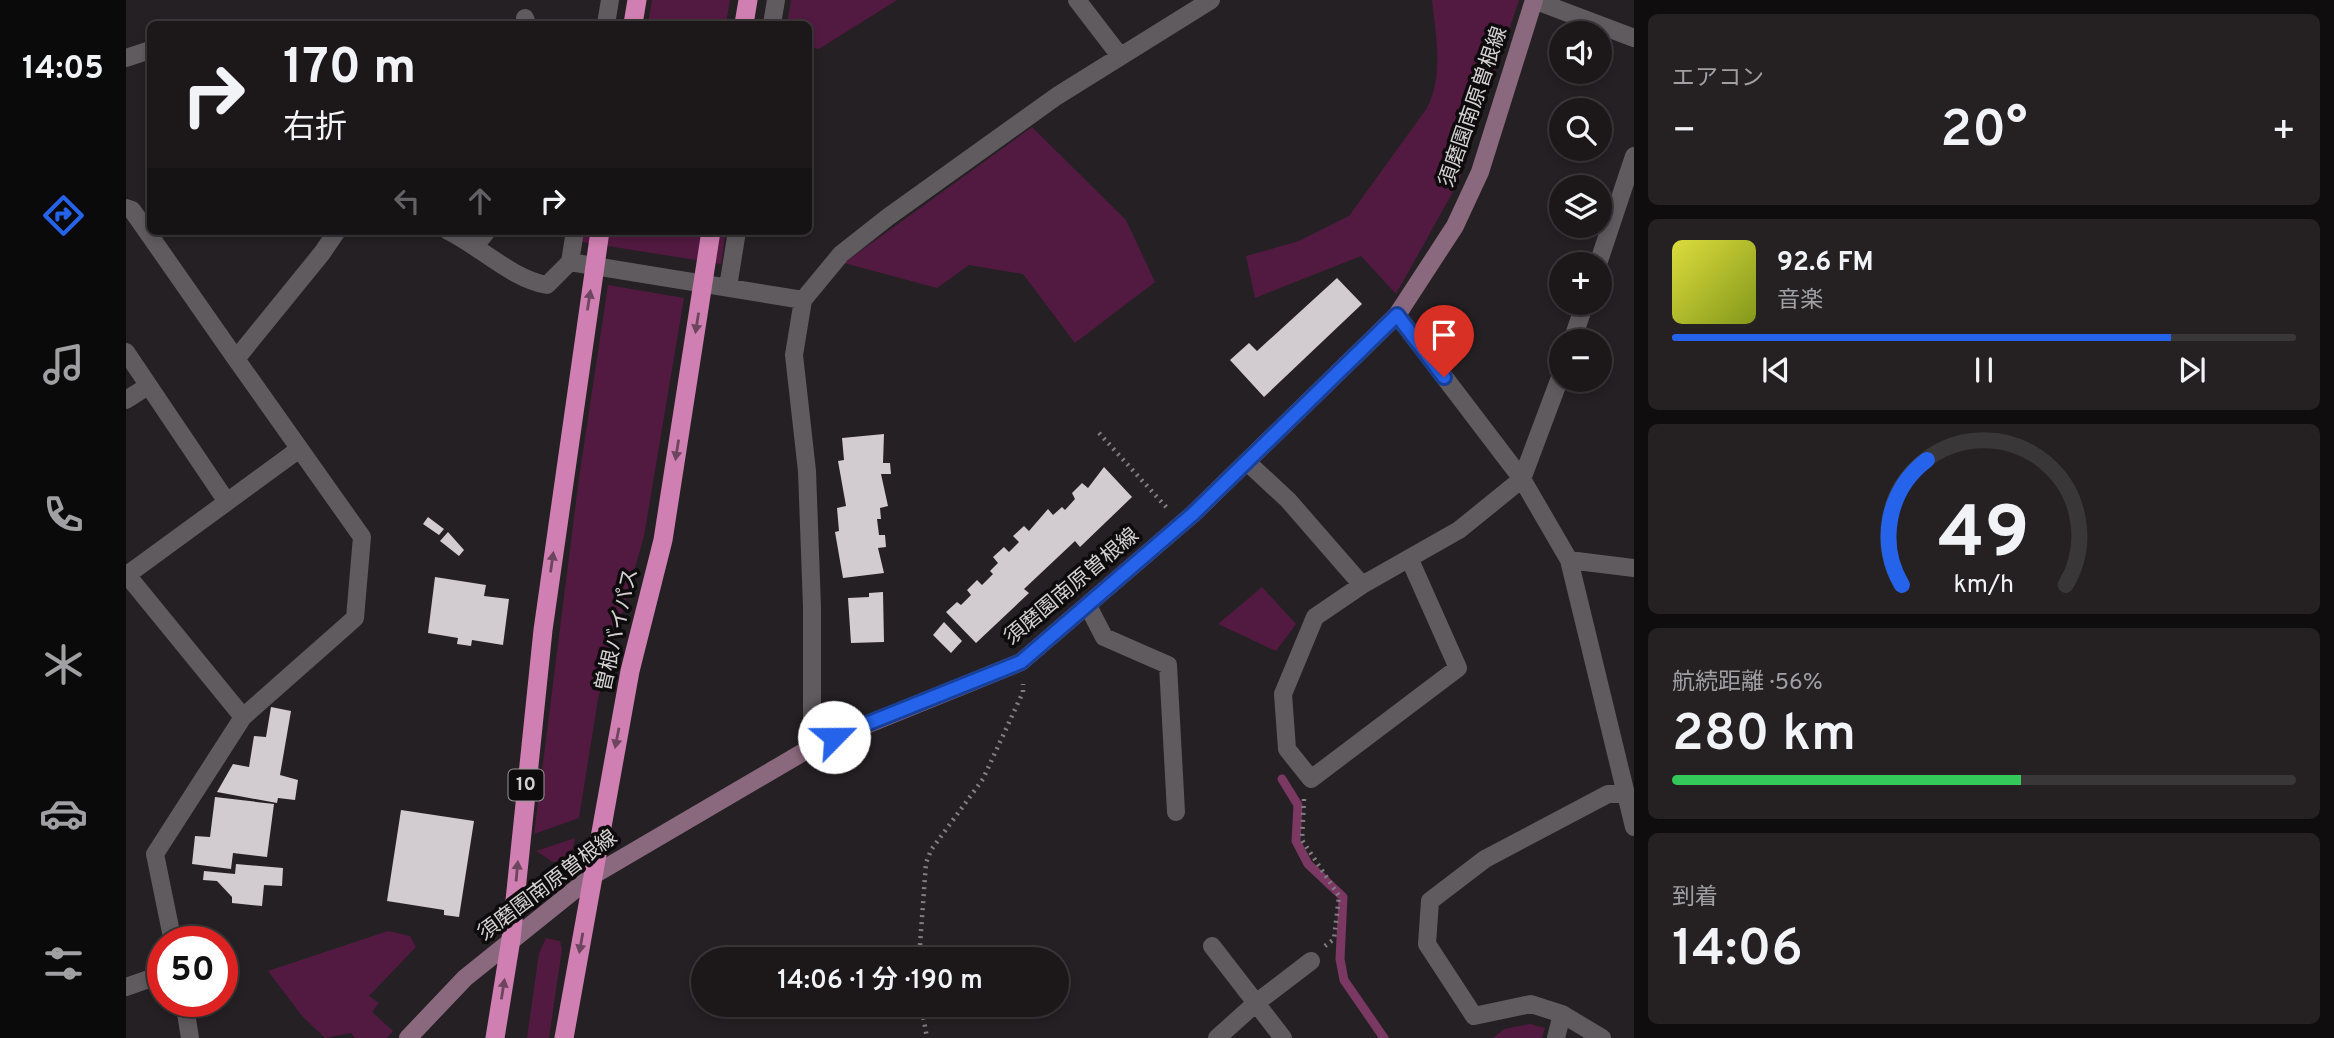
<!DOCTYPE html>
<html lang="ja">
<meta charset="utf-8">
<style>
:root{--surface:#1c181a;--page:#252123;--text:#f1f3f6;--muted:#a0a0a2;--line:#3a3739;--accent:#2563eb}
body{margin:0;font-family:Overpass,"Noto Sans JP",sans-serif;background:var(--page);color:var(--text);height:100vh;display:flex;flex-direction:column;font-size:26px;white-space:nowrap}
*{box-sizing:border-box;margin:0}
p{font-size:23px;color:var(--muted)}
.icon{flex:none;width:38px;height:38px;fill:none;stroke:currentColor;stroke-width:2;stroke-linecap:round;stroke-linejoin:round}
.map{position:relative;flex:1;overflow:hidden}
.details{display:flex;flex-direction:column;gap:14px;padding:14px;background:#0f0d0e;width:700px}
.details>*{flex:none}
.banner{position:absolute;left:21px;top:21px;width:665px;height:214px;border-radius:10px;box-shadow:0 4px 10px #0003,0 0 0 2px var(--line);background:#1c181a;color:var(--text);overflow:hidden}
.controls{position:absolute;left:1423px;top:21px;display:grid;gap:14px}
.controls a{display:grid;place-items:center;width:63px;height:63px;border-radius:50%;background:var(--surface);box-shadow:0 4px 10px #0003,0 0 0 2px var(--line);font-size:35px}
.speed{position:absolute;left:21px;top:926px;display:flex;gap:14px;font-size:35px;font-weight:700;text-align:center}
.speed>*{display:grid;place-content:center;width:91px;height:91px;border-radius:50%;background:var(--surface);box-shadow:0 4px 10px #0003,0 0 0 2px var(--line);line-height:1}
.speed .limit{border:10px solid #d22;background:#fff;color:#111}
.pin{position:absolute;display:grid;place-items:center;width:60px;height:60px;color:#fff;margin:-72px -30px;border-radius:50% 50% 50% 0;rotate:-45deg;box-shadow:0 0 7px #0007}
.pin .icon{rotate:45deg}
.me{position:absolute;width:77px;margin:-38px;rotate:67deg;stroke-linejoin:round;filter:drop-shadow(0 0 5px #0008)}
.turn{display:flex;align-items:center;gap:24px;height:147px;padding:0 21px;font-size:32px}
.turn .icon{width:91px;height:91px;stroke-width:2.5}
.turn b{display:block;font-size:49px;line-height:60px}
.lanes{display:flex;align-items:center;height:66px;padding:0 21px;background:#0003;justify-content:center;gap:35px;direction:ltr}
.lanes .off{opacity:.35}
.big{font-size:52px;font-weight:600;line-height:1.1}
.details .tile{flex:1;display:flex;flex-direction:column;justify-content:center;gap:10px;min-width:0;padding:0 24px;border-radius:10px;background:var(--page)}
.details .dial{align-items:center;gap:0}
.dial svg{height:182px;overflow:visible;fill:none;stroke:var(--line);stroke-width:7;stroke-linecap:round;text-anchor:middle}
.dial text{fill:var(--text);stroke:none}
.song{display:flex;align-items:center;gap:21px}
.cover{width:84px;height:84px;border-radius:10px;background:linear-gradient(135deg,hsl(60 70% 55%),hsl(70 70% 35%))}
.played{height:7px;border-radius:4px;background:linear-gradient(90deg,var(--accent) 80%,var(--line) 80%)}
.keys{display:flex;justify-content:space-around;direction:ltr}
.heat{display:flex;justify-content:space-between;align-items:center;font-size:38px;direction:ltr}
.charge{height:10px;border-radius:5px;background:linear-gradient(90deg,#34c759 56%,var(--line) 0)}
.trip{position:absolute;left:565px;top:947px;width:378px;height:70px;border-radius:35px;background:var(--surface);box-shadow:0 4px 10px #0003,0 0 0 2px var(--line);font-weight:600;line-height:70px;text-align:center}
main{display:flex;flex:1;min-height:0}
.tabs{display:flex;flex-direction:column;width:126px;justify-content:space-around;align-items:center;background:#0b0a0a;color:var(--muted)}
.tabs .icon{width:49px;height:49px}
.tabs .current{color:var(--accent)}
.tabs b{font-size:32px;color:var(--text)}
.map>svg:first-child{display:block}
</style>
<main>
<nav class="tabs">
<b>14:05</b>
<svg class="icon current" aria-label="directions" viewBox="0 0 24 24"><path d="M12 3l9 9-9 9-9-9zM9 14v-3h6M13 9l2 2-2 2"/></svg>
<svg class="icon" aria-label="music" viewBox="0 0 24 24"><path d="M9 18V5l10-2v13"/><circle cx="6" cy="18" r="3"/><circle cx="16" cy="16" r="3"/></svg>
<svg class="icon" aria-label="phone" viewBox="0 0 24 24"><path d="M5 4h4l2 5-3 2q2 4 5 5l2-3 5 2v4C11 20 4 13 5 4z"/></svg>
<svg class="icon" aria-label="climate" viewBox="0 0 24 24"><path d="M12 3v18M4 7l16 10M4 17L20 7"/></svg>
<svg class="icon" aria-label="car" viewBox="0 0 24 24"><path d="M5 17H2v-5l4-1 3-4h7l3 4 3 1v5h-3M9 17h6M6 11h13"/><circle cx="7" cy="17" r="2"/><circle cx="17" cy="17" r="2"/></svg>
<svg class="icon" aria-label="filters" viewBox="0 0 24 24"><path d="M4 7h16M4 17h16"/><circle cx="9" cy="7" r="2"/><circle cx="15" cy="17" r="2"/></svg>
</nav>
<div class="map">
<svg width="1508" height="1038" viewBox="0 0 1508 1038">
<rect width="100%" height="100%" fill="#252023"/>
<!-- green -->
<path fill="#521a40" d="M526 0H604L600 24H522Z
M665 0H771L693 49 683 47 682 24H661Z
M1306 0H1393L1333 181 1270 294 1235 256 1129 298 1120 256 1173 241 1223 216 1301 108C1318 73 1310 37 1306 0Z
M906 127 1000 220 1029 282 949 343 897 274 843 265 811 288 718 263Z
M458 231H600L595 264 456 242Z
M482 285 558 298 518 536 472 699 453 818 408 834 453 478Z
M1136 587 1170 624 1150 651 1092 624Z
M449 838 447 848 438 861 427 862 410 851Z
M262 931 284 936 290 947 243 996 253 1003 246 1012 267 1031 261 1038H229L225 1033 199 1038 176 1016 142 971Z
M420 938 434 941 436 949 423 1038H401L413 953Z
M1404 1024 1419 1028 1416 1038H1367L1378 1029Z"/>
<g fill="none" stroke-linecap="round" stroke-linejoin="round">
<!-- stream -->
<path stroke="#7b3863" stroke-width="9" d="M1156 779 1172 805 1170 841 1182 864 1217 897 1214 959 1218 980 1258 1038"/>
</g>
<!-- building -->
<path fill="#d2cbcf" d="M1211 278 1236 304 1138 397 1104 360 1123 343 1131 351Z
M758 434 757 463H764L765 474H755L762 506 754 508 755 519H751L753 535H759L760 547 752 548 758 573 717 578 709 532 713 531 711 508 720 506 712 461 718 460 716 438Z
M978 467 1006 497 954 547 949 541 898 589 903 593 850 643 820 612 831 602 835 605 845 595 841 590 851 580 856 585 867 574 864 571 872 563 867 557 878 547 883 552 893 542 887 536 898 526 903 531 922 509 927 515 936 507 939 510 949 499 946 493 956 483 962 488Z
M302 517 318 529 313 535 297 524Z
M322 532 338 550 333 556 314 541Z
M309 577 360 585 358 596 383 599 377 645 346 640 345 646 331 644 332 638 302 633Z
M757 592 758 642 725 643 722 598 743 597V593Z
M818 622 836 641 825 653 807 635Z
M145 707 165 711 154 775 172 780 169 800 152 798 151 803 91 792 107 764 123 767 128 736 140 737Z
M89 797 148 804 141 857 107 853 105 869 66 864 69 836 84 837Z
M275 810 348 821 333 917 318 915V910L261 901Z
M110 864 157 868 156 886 138 885 136 906 106 903V897L91 881 77 880 78 871 109 874Z"/>
<g fill="none" stroke-linecap="round" stroke-linejoin="round">
<!-- path -->
<path stroke="#837e81" stroke-width="4.5" stroke-dasharray="2 5" stroke-linecap="butt" d="M973 433 1041 508
M1178 799 1176 840 1213 896 1208 939 1199 946
M793 959 800 863 805 850 857 779 897 692V684
M795 1004 801 1038"/>
<!-- minor -->
<path stroke="#605b5e" stroke-width="18" d="M951 0 994 56
M1408 0 1508 38
M399 18 401 24
M480 24 484 0
M646 24 650 0
M0 58 24 50
M0 208 6 210 110 359
M322 231C355 247 386 279 421 285L444 262 449 231
M350 245 361 231
M444 262 677 300 668 355 681 471 686 607V747
M1472 264 1508 156
M602 287 611 231
M677 300 715 254 762 217 931 96 1085 0
M1271 315 1396 479 1443 560 1508 827
M1446 341 1459 303
M0 352 101 502
M0 400 22 386
M1121 462 1162 500 1236 585
M1284 560 1332 668 1185 779 1161 749 1157 694 1189 617 1236 585 1333 530 1396 479 1435 375
M1443 560 1508 568
M962 606 978 637 1042 665 1050 812
M117 717 1 575 172 450
M47 942 29 854 117 717 229 618 236 537 110 359 196 253 211 231
M1086 946 1130 1003 1091 1038
M0 987 37 974
M58 1001 64 1038
M1436 1014 1405 1004 1348 1016 1301 944 1304 901 1359 859 1482 794H1500
M1157 1038 1130 1003 1185 961
M1430 1038 1436 1014 1476 1038"/>
<!-- secondary -->
<path stroke="#8a687d" stroke-width="18" d="M282 1038 339 978 466 876 686 747 895 662 1067 514 1271 315 1329 226 1354 172 1408 0"/>
<!-- trunk -->
<path stroke="#cf7fb1" stroke-width="19" d="M507 24 511 0
M618 24 622 0
M369 1038 385 939 417 630 474 231
M438 1038 504 671 537 540 585 231"/>
</g>
<!-- one-way arrows -->
<defs><path id="oneway-solid" d="M-6-.8H1V-3.2L6.5 0L1 3.2V.8H-6Z" transform="scale(1.75)"/></defs>
<g fill="#6e455e">
<use href="#oneway-solid" transform="translate(463 300) rotate(-81)"/>
<use href="#oneway-solid" transform="translate(571 323) rotate(99)"/>
<use href="#oneway-solid" transform="translate(551 450) rotate(99)"/>
<use href="#oneway-solid" transform="translate(426 562) rotate(-82)"/>
<use href="#oneway-solid" transform="translate(491 738) rotate(101)"/>
<use href="#oneway-solid" transform="translate(391 871) rotate(-85)"/>
<use href="#oneway-solid" transform="translate(455 943) rotate(100)"/>
<use href="#oneway-solid" transform="translate(377 989) rotate(-81)"/>
</g>
<g fill="none" stroke-linecap="round" stroke-linejoin="round">
<!-- route casing -->
<g stroke="#184099" stroke-width="18">
<path id="route" d="M708 737 895 662 1067 514 1271 315 1318 377"/>
</g>
<!-- route -->
<use href="#route" stroke="#2563eb" stroke-width="12"/>
</g>
<g text-anchor="middle" dominant-baseline="central" stroke-width="7" stroke-linejoin="round" paint-order="stroke">
<!-- shield labels -->
<rect fill="#0d0b0c" stroke="#999697" stroke-width="2" x="382.5" y="769.5" width="35" height="31" rx="5"/>
<g font-size="19" font-weight="bold" fill="#d5d1d3">
<text x="400" y="785">10</text>
</g>
<!-- street labels -->
<g font-size="21" fill="#d5d1d3" stroke="#0d0b0c">
<text transform="translate(1348 107) rotate(-71)">須磨園南原曽根線</text>
<text transform="translate(946 587) rotate(-40)">須磨園南原曽根線</text>
<text transform="translate(492 630) rotate(-77)">曽根バイパス</text>
<text transform="translate(422 886) rotate(-37)">須磨園南原曽根線</text>
</g>
</g>
</svg>
<div class="controls">
<a><svg class="icon" aria-label="sound" viewBox="0 0 24 24"><path d="M4 9h4l5-4v14l-5-4H4zM17 9q2 3 0 6"/></svg></a>
<a><svg class="icon" aria-label="search" viewBox="0 0 24 24"><circle cx="10" cy="10" r="6"/><path d="M15 15l6 6"/></svg></a>
<a><svg class="icon" aria-label="layers" viewBox="0 0 24 24"><path d="M12 4l9 5-9 5-9-5zM3 14l9 5 9-5"/></svg></a>
<a>+</a>
<a>−</a>
</div>
<div class="speed"><div class="limit">50</div></div>
<div class="pin" style="left:1318px;top:377px;background:#d93025"><svg class="icon" aria-label="arrive" viewBox="0 0 24 24"><path d="M6 21V4h12l-3 4 3 4H6"/></svg></div>
<svg class="me" style="left:708px;top:737px" viewBox="-20 -20 40 40"><circle r="19" fill="#fff"/><path d="M0-13L10 11 0 6-10 11z" fill="#2563eb"/></svg>
<div class="trip">14:06 · 1 分 · 190 m</div>
<div class="banner">
<div class="turn"><svg class="icon" aria-label="right" viewBox="0 0 24 24"><path d="M7 20v-9h11M14 6l5 5-5 5"/></svg><div><b>170 m</b>右折</div></div>
<div class="lanes"><svg class="icon off" aria-label="left" viewBox="0 0 24 24"><path d="M17 20v-9H6M10 6l-5 5 5 5"/></svg><svg class="icon off" aria-label="ahead" viewBox="0 0 24 24"><path d="M12 20V5M6 11l6-6 6 6"/></svg><svg class="icon" aria-label="right" viewBox="0 0 24 24"><path d="M7 20v-9h11M14 6l5 5-5 5"/></svg></div>
</div>
</div>
<section class="details">
<div class="tile"><p>エアコン</p>
<div class="heat"><a>−</a><b class="big">20°</b><a>+</a></div>
</div>
<div class="tile">
<div class="song"><i class="cover"></i><div><b>92.6 FM</b><p>音楽</p></div></div>
<div class="played"></div>
<div class="keys"><svg class="icon" aria-label="previous" viewBox="0 0 24 24"><path d="M18 5L8 12l10 7zM5 5v14"/></svg><svg class="icon" aria-label="pause" viewBox="0 0 24 24"><path d="M8 5v14M16 5v14"/></svg><svg class="icon" aria-label="next" viewBox="0 0 24 24"><path d="M6 5l10 7-10 7zM19 5v14"/></svg></div>
</div>
<div class="tile dial"><svg viewBox="0 0 100 80">
<path d="M14 69A42 42 0 1 1 86 69"/>
<path d="M14 69A42 42 0 0 1 25 14" stroke="#2563eb"/>
<text x="50" y="56" font-size="32" font-weight="700">49</text>
<text x="50" y="72" font-size="11">km/h</text>
</svg></div>
<div class="tile"><p>航続距離 · 56%</p><b class="big">280 km</b><div class="charge"></div></div>
<div class="tile"><p>到着</p><b class="big">14:06</b></div>
</section>
</main>
